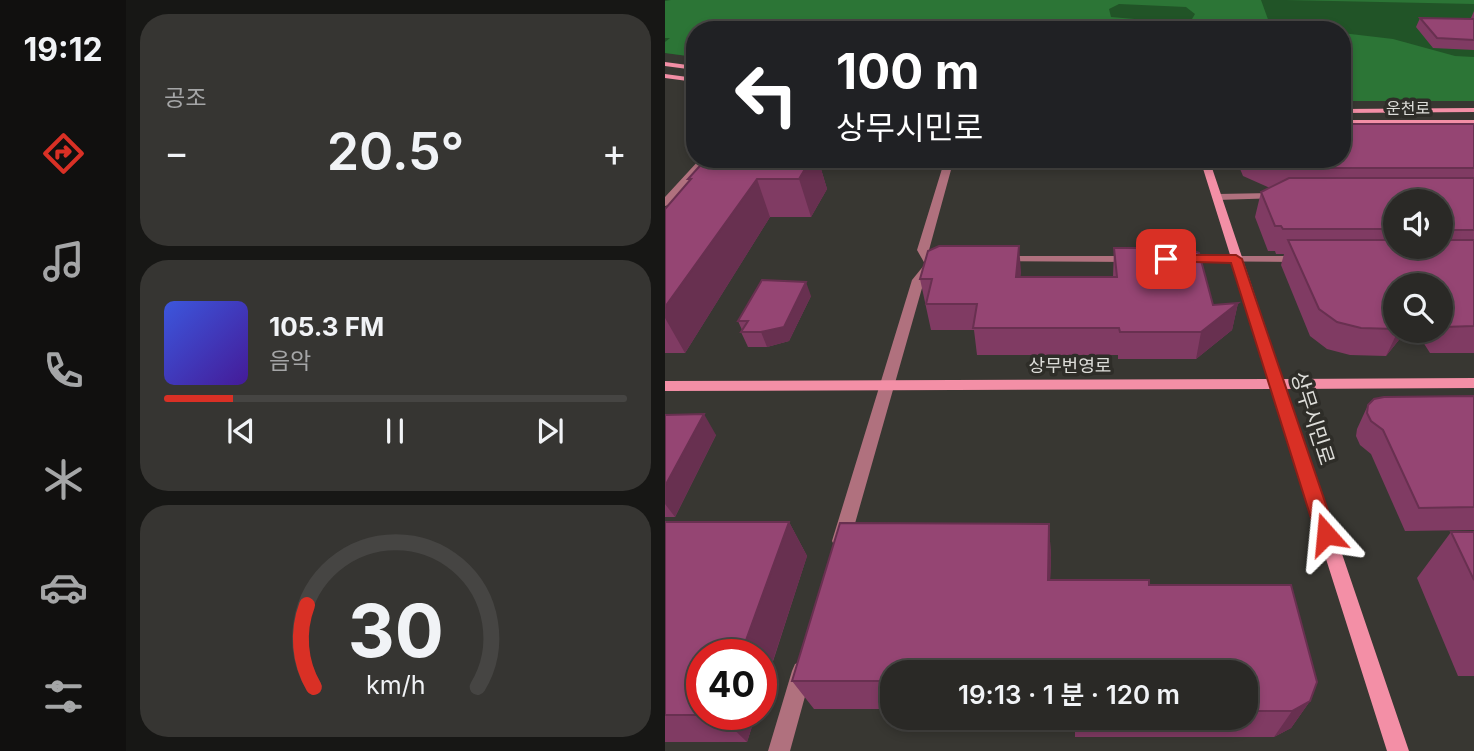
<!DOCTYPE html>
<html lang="ko">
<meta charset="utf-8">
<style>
:root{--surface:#2a2926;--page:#363532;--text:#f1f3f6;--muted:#a5a6a7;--line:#464543;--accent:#d93025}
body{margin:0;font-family:Inter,"Noto Sans KR",sans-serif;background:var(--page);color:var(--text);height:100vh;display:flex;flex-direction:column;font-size:26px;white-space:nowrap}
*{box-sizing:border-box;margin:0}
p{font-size:23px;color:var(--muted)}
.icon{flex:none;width:38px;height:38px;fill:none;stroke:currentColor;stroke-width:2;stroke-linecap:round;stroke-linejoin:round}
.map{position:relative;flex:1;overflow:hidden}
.details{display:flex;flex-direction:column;gap:14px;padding:14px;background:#171715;width:539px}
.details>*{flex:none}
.hud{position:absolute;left:21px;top:21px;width:665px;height:147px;border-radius:28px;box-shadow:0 4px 10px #0003,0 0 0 2px var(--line);background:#202124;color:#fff;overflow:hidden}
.buttons{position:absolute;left:718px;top:189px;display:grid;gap:14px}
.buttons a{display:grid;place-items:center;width:70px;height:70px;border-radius:50%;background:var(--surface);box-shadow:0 4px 10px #0003,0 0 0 2px var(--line);font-size:35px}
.speed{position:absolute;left:21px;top:639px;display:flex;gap:14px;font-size:35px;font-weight:700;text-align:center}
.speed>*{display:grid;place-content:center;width:91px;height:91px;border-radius:50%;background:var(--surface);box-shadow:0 4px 10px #0003,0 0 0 2px var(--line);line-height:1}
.speed .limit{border:10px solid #d22;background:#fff;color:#111}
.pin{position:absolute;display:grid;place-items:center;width:60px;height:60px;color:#fff;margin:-30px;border-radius:14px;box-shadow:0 4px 10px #0006}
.me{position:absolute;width:77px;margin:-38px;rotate:342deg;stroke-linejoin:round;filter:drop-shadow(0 0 5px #0008)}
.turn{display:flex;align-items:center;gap:24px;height:147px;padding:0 35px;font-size:32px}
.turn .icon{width:91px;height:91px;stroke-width:2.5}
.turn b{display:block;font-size:49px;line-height:60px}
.big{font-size:52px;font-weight:600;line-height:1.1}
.details .widget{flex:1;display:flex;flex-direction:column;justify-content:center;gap:10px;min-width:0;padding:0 24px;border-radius:28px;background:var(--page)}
.details .dial{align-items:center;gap:0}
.dial svg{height:182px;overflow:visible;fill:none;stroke:var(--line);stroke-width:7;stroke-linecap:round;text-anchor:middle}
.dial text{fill:var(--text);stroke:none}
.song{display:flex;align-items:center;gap:21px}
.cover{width:84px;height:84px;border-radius:10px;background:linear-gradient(135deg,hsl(230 70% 55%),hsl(260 70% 35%))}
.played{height:7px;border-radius:4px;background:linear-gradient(90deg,var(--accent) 15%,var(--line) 15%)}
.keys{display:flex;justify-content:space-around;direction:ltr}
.heat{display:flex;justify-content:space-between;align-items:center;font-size:38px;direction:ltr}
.trip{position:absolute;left:215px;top:660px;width:378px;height:70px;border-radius:28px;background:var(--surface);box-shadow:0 4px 10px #0003,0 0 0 2px var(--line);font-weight:600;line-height:70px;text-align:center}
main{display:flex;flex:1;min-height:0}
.tabs{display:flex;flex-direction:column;width:126px;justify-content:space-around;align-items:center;background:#11100f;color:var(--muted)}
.tabs .icon{width:49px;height:49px}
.tabs .on{color:var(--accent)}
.tabs b{font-size:32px;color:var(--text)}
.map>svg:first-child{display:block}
</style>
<main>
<nav class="tabs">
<b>19:12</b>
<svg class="icon on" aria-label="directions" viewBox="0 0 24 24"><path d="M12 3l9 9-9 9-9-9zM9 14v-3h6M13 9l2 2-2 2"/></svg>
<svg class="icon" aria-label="music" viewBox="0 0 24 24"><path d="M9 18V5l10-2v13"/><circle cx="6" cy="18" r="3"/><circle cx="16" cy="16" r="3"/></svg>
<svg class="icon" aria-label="phone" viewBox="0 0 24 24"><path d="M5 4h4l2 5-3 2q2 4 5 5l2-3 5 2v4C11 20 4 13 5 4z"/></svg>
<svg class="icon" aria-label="climate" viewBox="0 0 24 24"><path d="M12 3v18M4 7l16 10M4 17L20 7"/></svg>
<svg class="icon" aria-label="car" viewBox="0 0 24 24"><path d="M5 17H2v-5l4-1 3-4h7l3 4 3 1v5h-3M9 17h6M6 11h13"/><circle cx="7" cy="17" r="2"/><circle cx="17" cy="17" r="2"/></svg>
<svg class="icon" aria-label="filters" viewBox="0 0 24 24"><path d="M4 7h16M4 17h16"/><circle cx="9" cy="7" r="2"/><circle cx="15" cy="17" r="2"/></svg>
</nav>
<section class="details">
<div class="widget"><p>공조</p>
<div class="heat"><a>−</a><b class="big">20.5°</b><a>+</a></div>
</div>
<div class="widget">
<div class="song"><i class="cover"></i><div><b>105.3 FM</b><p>음악</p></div></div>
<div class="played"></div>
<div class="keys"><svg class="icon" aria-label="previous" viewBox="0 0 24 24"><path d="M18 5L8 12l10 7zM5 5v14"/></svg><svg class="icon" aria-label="pause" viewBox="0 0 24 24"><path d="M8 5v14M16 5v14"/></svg><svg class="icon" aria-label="next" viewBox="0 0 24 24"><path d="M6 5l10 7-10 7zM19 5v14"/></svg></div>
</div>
<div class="widget dial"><svg viewBox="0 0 100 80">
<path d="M14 69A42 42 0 1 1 86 69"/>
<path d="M14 69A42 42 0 0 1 11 33" stroke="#d93025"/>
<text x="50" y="56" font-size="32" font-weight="700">30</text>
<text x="50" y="72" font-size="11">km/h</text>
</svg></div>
</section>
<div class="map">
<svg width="809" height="751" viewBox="0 0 809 751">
<rect width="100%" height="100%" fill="#383732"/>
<!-- green -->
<path fill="#215427" d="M0 0H809V101H677V30H30V57L0 53Z"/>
<!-- forest -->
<path fill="#2c7536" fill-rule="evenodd" d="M6 0H596L605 25 648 30H30V57L0 53V42L5 38H0V1ZM454 4 521 7 530 14 527 19 505 22 446 17 444 9Z
M620 0H809V4Z
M677 33 728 39 790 56 809 57V101H677V82L681 81 677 76V62L680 60 677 58Z"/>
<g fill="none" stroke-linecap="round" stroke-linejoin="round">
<!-- street -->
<path fill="#b0717e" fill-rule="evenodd" d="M35 159H44L4 205 0 206V197Z
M280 159H289L264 250 272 264 259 281 185 541 182 547 176 549 170 547 167 541 247 280 260 264 252 250Z
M612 193 616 194V198L552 200 547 197 552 194Z
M337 256H467L473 259 467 262 333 261V257Z
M519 256H635L641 259 635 262 515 261V257Z
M137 661 144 664 147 671 125 751H103L127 671 130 664Z"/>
<!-- secondary -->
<path fill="#f38fa6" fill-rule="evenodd" d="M0 62 30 66V70L0 66Z
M0 74 30 78V82L0 78Z
M809 108V112L677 113V109Z
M677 120H809V124H677Z
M535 159H544L618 379 809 378V388L621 389 744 751H722L607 389 0 391V381L604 379Z"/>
</g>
<!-- wall -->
<path fill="#803b63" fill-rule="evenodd" d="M809 11V50L768 48 751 27 755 18 807 19 806 18Z
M809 124V353H765L751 331H775V285H730V331H741L721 356 685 355 662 349 645 336 616 265 619 254H611L610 251H603L590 217 596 192 605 188 578 176 571 159H677ZM730 201H775V247H730Z
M41 159H153L162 189 146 217H105L20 353H0V209L24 181 23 179Z
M449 248 548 305 573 303 567 330 531 359H453V355H312L309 330H266L255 279 356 271 355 277H448Z
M146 296 124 341 102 347H83L76 332 77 330 73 321Z
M809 396V530L740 531 706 454 695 445 691 436 692 429 703 405Z
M0 415 51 435 10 517H0Z
M0 522H124L142 556 82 742H0Z
M384 524 386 558 385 580 484 585 645 701 626 728 609 737H410V718H581V672H228V709H149L127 681Z
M786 532H809V676H793L752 578Z"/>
<!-- shaded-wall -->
<path fill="#683050" d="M146 159H153L162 189 146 217 134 179Z
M92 179 105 217 20 353 0 318V307Z
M354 246 356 271 353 303 351 277Z
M141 282 146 296 124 341 102 347 96 332Z
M573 303 567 330 531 359 536 332Z
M733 331H741L721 356Z
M39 414 51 435 10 517 0 504V486Z
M124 522 142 556 96 697V654H76Z
M384 524 386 558 384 612 383 580Z
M645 701 626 728 609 737 627 711Z
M54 714H91L82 742 54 715Z"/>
<!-- building -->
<path fill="#954573" stroke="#683050" stroke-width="2" d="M755 18 809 19V40L772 38Z
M677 124H809V168H619L599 159H677Z
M41 159H146L134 179H92L0 307V209L26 179H23Z
M624 178H809V230H775V201H730V229H618L616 226H610L596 192Z
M623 240H730V247H775V240H809V326L779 327 775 321V285H730V329L696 328 672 322 654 309Z
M274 246H354L351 277H452L449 248H523L534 253 548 305 573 303 536 332H455L454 328H308L312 304H261L267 279H255L263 251Z
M97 280 141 282 119 327 96 332H76L83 321H73Z
M809 396V507L754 508 718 430 706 421 702 413 703 405 709 399 719 397Z
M39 414 0 486V415Z
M0 522H124L76 654H37V714H54V715H0Z
M175 523 384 524 383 580H484V585H626L652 682 645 701 627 711H581V672H228V681H127Z
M786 532H809V580Z"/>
<!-- route -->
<path fill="#d93025" stroke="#8d1f18" stroke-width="2" d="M501 255H571L577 259 671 534 668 540 661 542 654 540 651 534 566 263 496 261V256Z"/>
<g text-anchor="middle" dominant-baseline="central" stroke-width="7" stroke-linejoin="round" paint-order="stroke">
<!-- far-street labels -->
<g font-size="16" fill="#ddddd9" stroke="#2e2d28">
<text x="743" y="108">운천로</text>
</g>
<!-- street labels -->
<g font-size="18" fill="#ddddd9" stroke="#2e2d28">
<text x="405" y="365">상무번영로</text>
</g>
<!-- near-street labels -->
<g font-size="21" fill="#ddddd9" stroke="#2e2d28">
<text transform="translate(648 418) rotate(72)">상무시민로</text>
</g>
</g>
</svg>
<div class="buttons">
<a><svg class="icon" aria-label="sound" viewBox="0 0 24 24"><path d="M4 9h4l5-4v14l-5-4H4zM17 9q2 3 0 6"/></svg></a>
<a><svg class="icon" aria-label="search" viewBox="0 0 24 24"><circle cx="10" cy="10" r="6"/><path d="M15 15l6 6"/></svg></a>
</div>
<div class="speed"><div class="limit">40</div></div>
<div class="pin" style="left:501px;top:259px;background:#d93025"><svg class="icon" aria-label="arrive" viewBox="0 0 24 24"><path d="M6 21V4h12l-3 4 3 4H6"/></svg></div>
<svg class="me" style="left:661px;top:534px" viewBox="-20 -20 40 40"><path d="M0-17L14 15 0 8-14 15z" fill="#d93025" stroke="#fff" stroke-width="4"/></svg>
<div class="trip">19:13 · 1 분 · 120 m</div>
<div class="hud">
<div class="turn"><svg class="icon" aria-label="left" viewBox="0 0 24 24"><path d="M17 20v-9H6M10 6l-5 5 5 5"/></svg><div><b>100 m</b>상무시민로</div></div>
</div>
</div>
</main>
